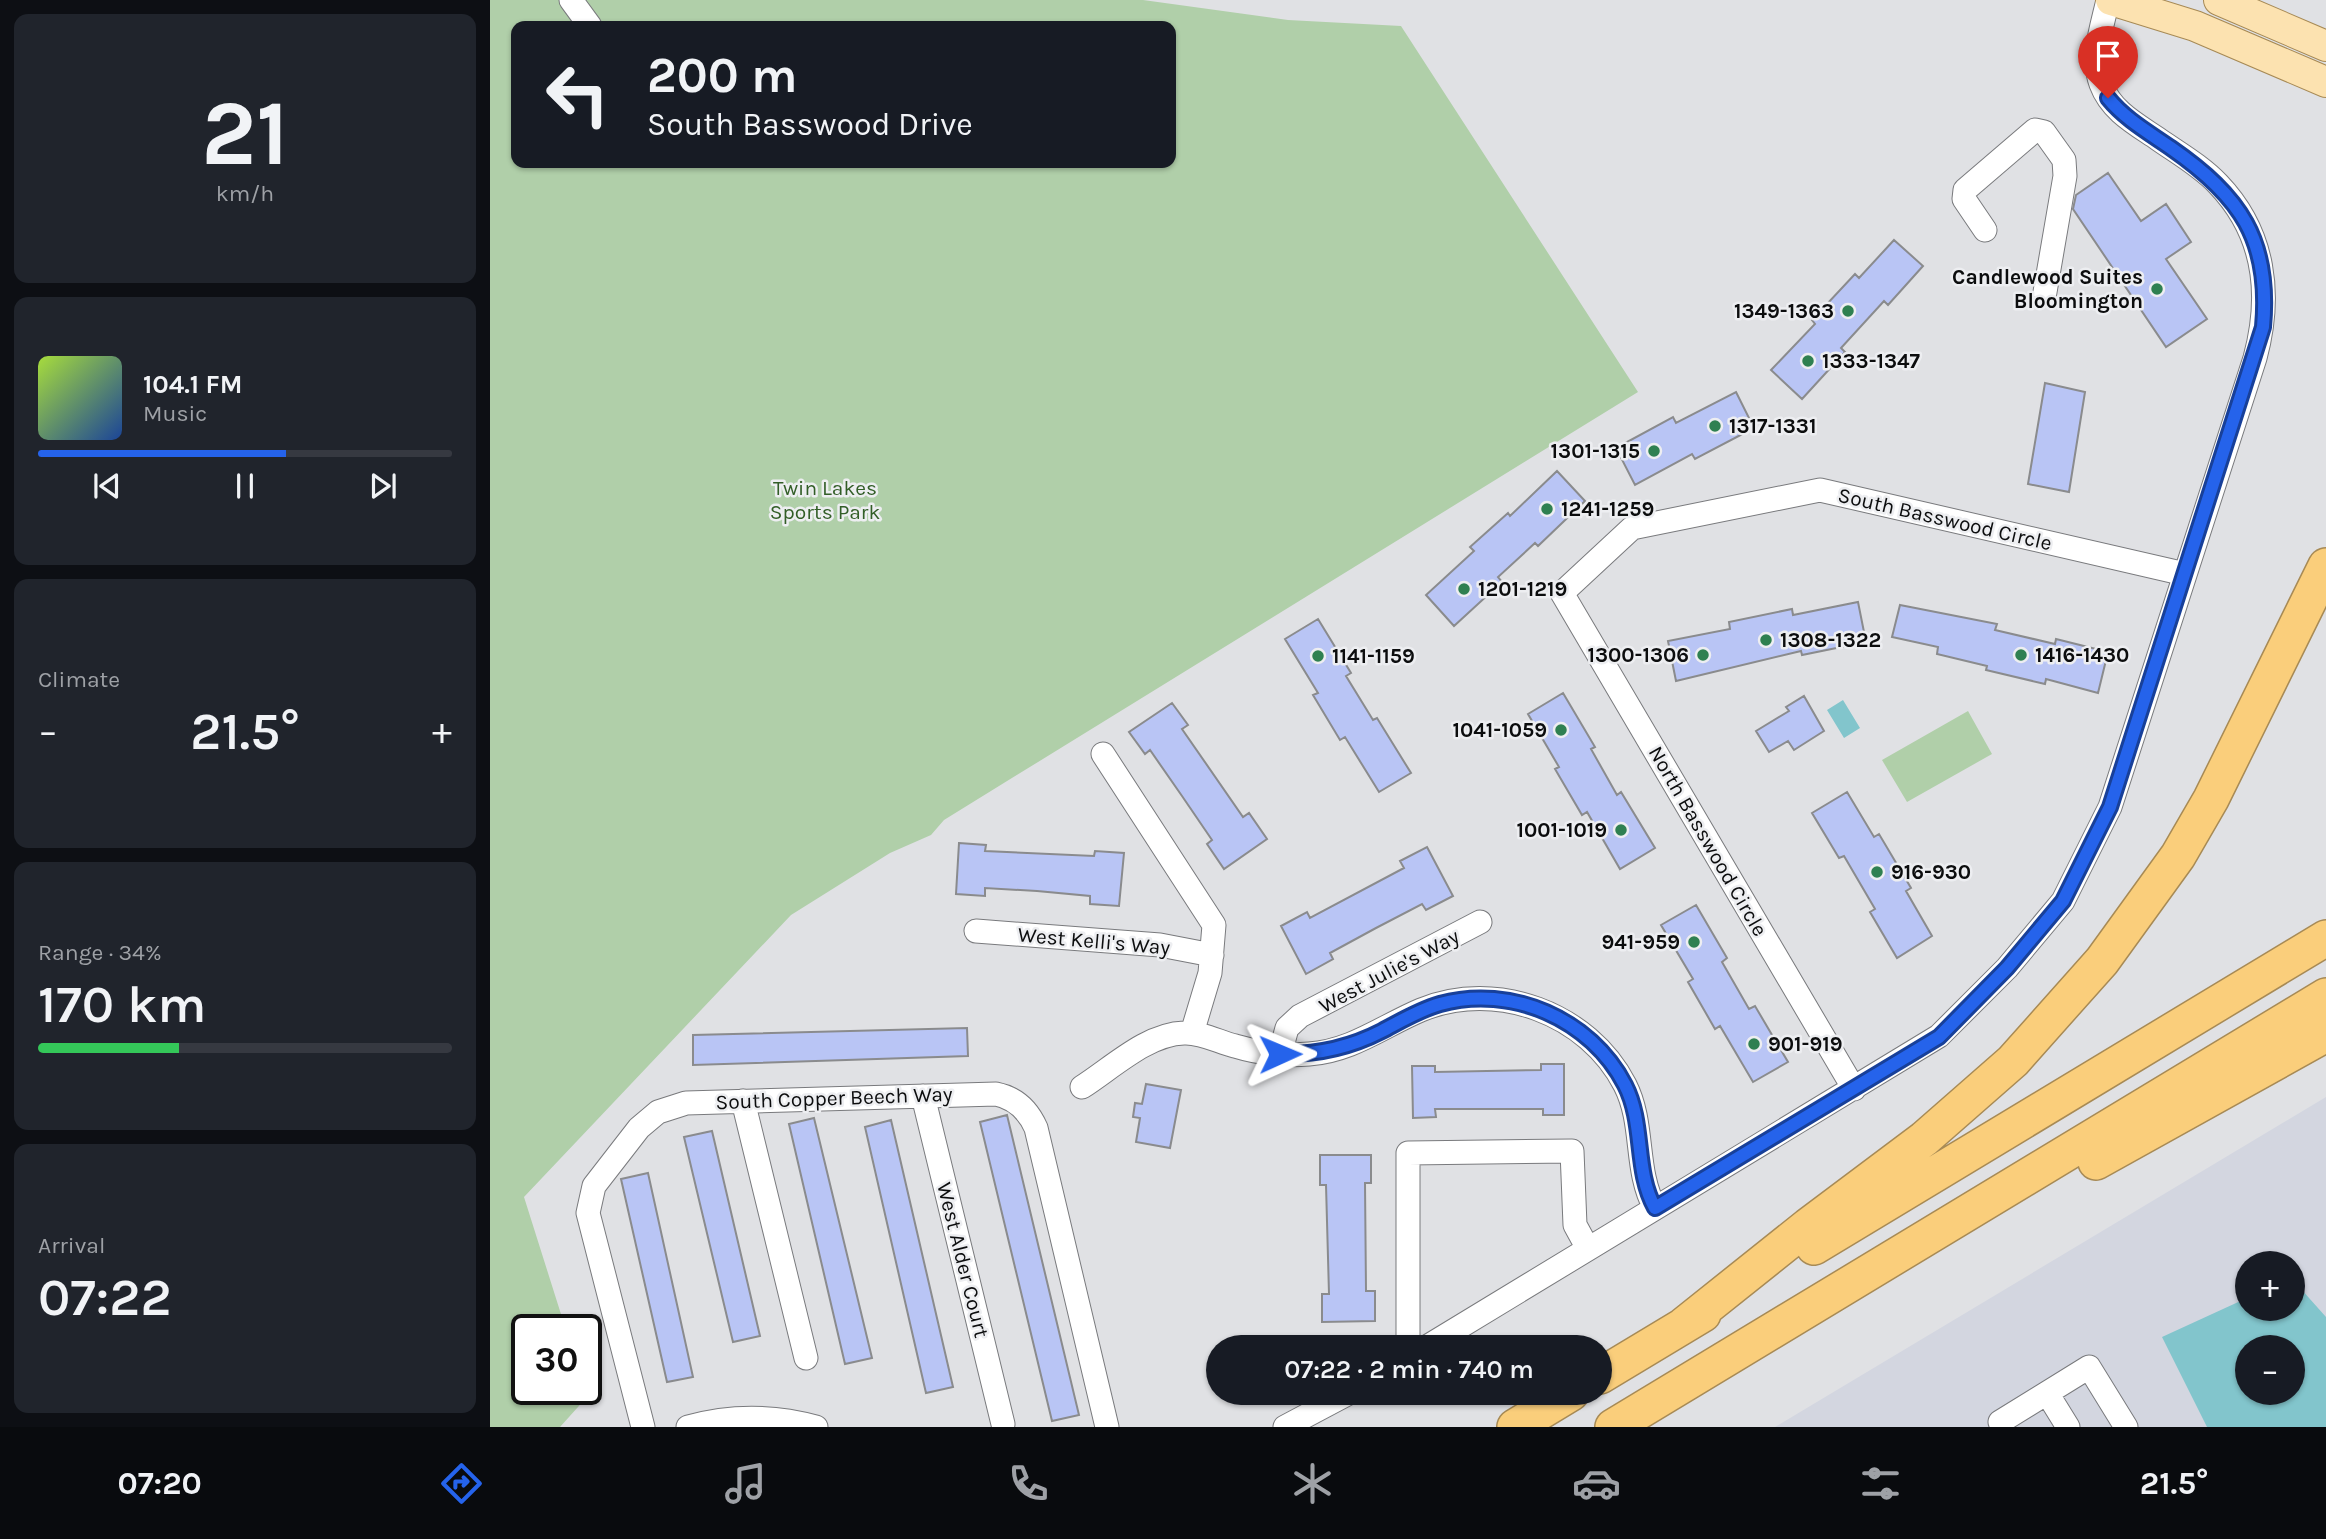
<!DOCTYPE html>
<meta charset="utf-8">
<style>
:root{--surface:#171b24;--page:#20242c;--text:#f1f3f6;--muted:#9ea1a6;--line:#363941;--accent:#2563eb}
body{margin:0;font-family:Karla,sans-serif;background:var(--page);color:var(--text);height:100vh;display:flex;flex-direction:column;font-size:26px;white-space:nowrap}
*{box-sizing:border-box;margin:0}
p{font-size:23px;color:var(--muted)}
.icon{flex:none;width:38px;height:38px;fill:none;stroke:currentColor;stroke-width:2;stroke-linecap:round;stroke-linejoin:round}
.map{position:relative;flex:1;overflow:hidden}
.details{display:flex;flex-direction:column;gap:14px;padding:14px;background:#0d0f14;width:490px}
.details>*{flex:none}
.guide{position:absolute;left:21px;top:21px;width:665px;height:147px;border-radius:14px;box-shadow:0 2px 5px #0004;background:#171b24;color:var(--text);overflow:hidden}
.controls{position:absolute;left:1745px;top:1251px;display:grid;gap:14px}
.controls a{display:grid;place-items:center;width:70px;height:70px;border-radius:50%;background:var(--surface);box-shadow:0 2px 5px #0004;font-size:35px}
.speed{position:absolute;left:21px;top:1314px;display:flex;gap:14px;font-size:35px;font-weight:700;text-align:center}
.speed>*{display:grid;place-content:center;width:91px;height:91px;border-radius:50%;background:var(--surface);box-shadow:0 2px 5px #0004;line-height:1}
.speed .limit{border:4px solid #111;border-radius:10px;background:#fff;color:#111}
.pin{position:absolute;display:grid;place-items:center;width:60px;height:60px;color:#fff;margin:-72px -30px;border-radius:50% 50% 50% 0;rotate:-45deg;box-shadow:0 0 7px #0007}
.pin .icon{rotate:45deg}
.me{position:absolute;width:77px;margin:-38px;rotate:89deg;stroke-linejoin:round;filter:drop-shadow(0 0 5px #0008)}
.turn{display:flex;align-items:center;gap:24px;height:147px;padding:0 21px;font-size:32px}
.turn .icon{width:91px;height:91px;stroke-width:2.5}
.turn b{display:block;font-size:49px;line-height:60px}
.big{font-size:52px;font-weight:600;line-height:1.1}
.details .card{flex:1;display:flex;flex-direction:column;justify-content:center;gap:10px;min-width:0;padding:0 24px;border-radius:14px;background:var(--page)}
.details .dial{align-items:center;gap:0}
.dial b{font-size:91px;line-height:1}
.song{display:flex;align-items:center;gap:21px}
.cover{width:84px;height:84px;border-radius:10px;background:linear-gradient(135deg,hsl(80 70% 55%),hsl(220 70% 35%))}
.played{height:7px;border-radius:4px;background:linear-gradient(90deg,var(--accent) 60%,var(--line) 60%)}
.keys{display:flex;justify-content:space-around;direction:ltr}
.heat{display:flex;justify-content:space-between;align-items:center;font-size:38px;direction:ltr}
.charge{height:10px;border-radius:5px;background:linear-gradient(90deg,#34c759 34%,var(--line) 0)}
.trip{position:absolute;left:716px;top:1335px;width:406px;height:70px;border-radius:35px;background:var(--surface);box-shadow:0 2px 5px #0004;font-weight:600;line-height:70px;text-align:center}
.dock{display:flex;height:112px;justify-content:space-around;align-items:center;background:#090b0e;color:var(--muted)}
.dock .icon{width:49px;height:49px}
.dock .selected{color:var(--accent)}
.dock b{font-size:32px;color:var(--text)}
main{display:flex;flex:1;min-height:0}
.map>svg:first-child{display:block}
</style>
<main>
<section class="details">
<div class="card dial"><b>21</b><p>km/h</p></div>
<div class="card">
<div class="song"><i class="cover"></i><div><b>104.1 FM</b><p>Music</p></div></div>
<div class="played"></div>
<div class="keys"><svg class="icon" aria-label="previous" viewBox="0 0 24 24"><path d="M18 5L8 12l10 7zM5 5v14"/></svg><svg class="icon" aria-label="pause" viewBox="0 0 24 24"><path d="M8 5v14M16 5v14"/></svg><svg class="icon" aria-label="next" viewBox="0 0 24 24"><path d="M6 5l10 7-10 7zM19 5v14"/></svg></div>
</div>
<div class="card"><p>Climate</p>
<div class="heat"><a>−</a><b class="big">21.5°</b><a>+</a></div>
</div>
<div class="card"><p>Range · 34%</p><b class="big">170 km</b><div class="charge"></div></div>
<div class="card"><p>Arrival</p><b class="big">07:22</b></div>
</section>
<div class="map">
<svg width="1836" height="1427" viewBox="0 0 1836 1427">
<rect width="100%" height="100%" fill="#e0e1e4"/>
<!-- built -->
<path fill="#d3d6e0" fill-rule="evenodd" d="M1836 1097V1427H1285ZM1757 1264H1802V1309H1757ZM1757 1348H1802V1393H1757Z"/>
<!-- green -->
<path fill="#b0cfa9" fill-rule="evenodd" d="M0 0H653L798 20 911 26 1148 392 454 820 441 835 400 853 301 915 34 1197 76 1330H37V1390H95L97 1397 70 1427H0ZM26 26H681V163H26Z
M1478 711 1502 754 1417 802 1392 760Z"/>
<!-- water -->
<path fill="#82c5cc" fill-rule="evenodd" d="M1353 700 1370 728 1354 738 1337 710Z
M1803 1280 1836 1317V1427H1717L1672 1337 1757 1298V1309H1802ZM1757 1348H1802V1393H1757Z"/>
<!-- building -->
<path fill="#b9c5f5" stroke="#8a8b8d" stroke-width="2" d="M1618 173 1651 221 1676 204 1701 242 1676 259 1717 319 1676 347 1583 209 1586 195Z
M1404 240 1433 266 1398 305 1394 301 1351 348 1355 352 1312 399 1281 370 1325 324 1322 320 1365 274 1369 278Z
M1555 383 1595 392 1579 492 1538 484Z
M1246 392 1264 428 1205 459 1202 454 1145 485 1126 448 1183 417 1186 423Z
M1067 471 1095 501 1048 546 1045 543 1008 577 1012 582 964 626 936 595 984 551 980 547 1018 513 1020 516Z
M1368 602 1376 642 1312 655 1311 651 1186 681 1178 641 1240 629 1239 622 1302 609 1303 615Z
M1410 605 1507 624 1505 630 1565 644 1566 639 1618 652 1608 693 1556 679 1555 684 1496 670 1497 666 1447 654 1448 647 1402 637Z
M828 619 861 673 856 676 883 720 887 718 921 773 889 792 855 737 850 740 823 695 828 693 795 639Z
M1073 693 1105 747 1101 749 1127 795 1131 792 1165 848 1130 869 1097 812 1092 815 1065 769 1069 767 1038 714Z
M1314 696 1334 731 1304 750 1298 741 1279 752 1266 731 1299 711 1296 707Z
M682 703 698 725 692 729 753 817 759 813 777 839 734 869 717 844 722 840 692 796 660 750 655 754 639 732Z
M1357 792 1384 837 1389 834 1421 888 1416 891 1442 936 1407 958 1380 912 1385 909 1354 856 1349 858 1322 813Z
M469 843 496 845 495 851 604 856 605 851 634 853 629 906 600 904V896L547 891 495 888V896L466 894Z
M937 847 963 896 936 910 932 904 886 928 840 953 843 959 816 974 791 926 817 912 820 918 914 868 910 861Z
M1206 905 1237 958 1232 962 1259 1009 1265 1006 1298 1062 1263 1082 1230 1026 1225 1029 1198 982 1203 979 1171 925Z
M477 1028 478 1056 203 1065V1035Z
M1051 1064H1074V1115H1053V1109H945L946 1117 923 1118 922 1066H945V1072L1051 1070Z
M656 1084 691 1090 680 1148 646 1142 650 1118 643 1117 645 1103 652 1104Z
M517 1115 589 1415 562 1421 490 1122Z
M324 1118 382 1358 355 1364 299 1124Z
M401 1120 463 1387 436 1393 375 1127Z
M222 1131 270 1336 243 1342 194 1137Z
M830 1155H881V1183H875L876 1291H885V1321L832 1322V1294H839L836 1185H830Z
M158 1173 203 1377 177 1382 131 1179Z"/>
<g fill="none" stroke-linecap="round" stroke-linejoin="round">
<!-- minor casing -->
<g stroke="#797a7d" stroke-width="25">
<path id="minor" d="M81 0 100 26
M1495 230 1474 199 1475 190 1545 130 1554 132 1574 160 1575 176 1555 292
M613 754 724 925 720 973 702 1033
M486 931 670 945 722 955
M790 1054 797 1028 810 1016 990 922
M592 1087C622 1068 657 1034 694 1033 711 1032 729 1042 745 1046 768 1053 795 1056 819 1054 862 1051 893 1026 931 1010 1006 979 1098 1013 1135 1085 1155 1124 1144 1170 1165 1208
M1364 1089 1072 593 1142 528 1330 490 1695 574
M433 1096 513 1424
M253 1101 316 1358
M918 1348V1153L1082 1151 1085 1225 1097 1247
M935 1348 1449 1036 1517 968 1573 901 1620 807 1765 358C1782 295 1775 233 1728 184 1711 166 1688 153 1668 139 1646 124 1621 111 1611 84 1601 57 1612 27 1618 0
M1557 1393 1578 1427
M153 1427 98 1213 104 1186 149 1128 168 1112 196 1103 506 1094C526 1098 538 1110 546 1128L617 1427
M198 1427C241 1415 282 1415 326 1427
M795 1427 859 1393
M1513 1427 1510 1422 1599 1367 1636 1427"/>
</g>
<!-- major casing -->
<g stroke="#a78a55" stroke-width="32">
<path id="major" d="M1621 0 1705 26 1836 82
M1729 0 1836 46"/>
</g>
<!-- highway casing -->
<g stroke="#a78a55" stroke-width="38">
<path id="highway" d="M1606 1162 1836 1034
M1324 1247 1836 938
M1194 1325 1318 1226 1434 1139 1523 1061 1612 961 1688 856 1721 799 1836 566
M1110 1376 1213 1314
M1025 1427 1081 1393
M1123 1427 1836 996"/>
</g>
<!-- minor -->
<use href="#minor" stroke="#fff" stroke-width="23"/>
<!-- major -->
<use href="#major" stroke="#fce2b0" stroke-width="30"/>
<!-- highway -->
<use href="#highway" stroke="#face7b" stroke-width="35"/>
</g>
<g fill="none" stroke-linecap="round" stroke-linejoin="round">
<!-- route casing -->
<g stroke="#184099" stroke-width="18">
<path id="route" d="M790 1054C827 1055 859 1048 892 1031 911 1021 929 1010 950 1004 1021 984 1101 1019 1135 1085 1155 1124 1144 1170 1165 1208L1449 1037 1517 968 1573 901 1620 807 1773 327C1781 240 1750 196 1681 148 1658 132 1635 119 1618 98"/>
</g>
<!-- route -->
<use href="#route" stroke="#2563eb" stroke-width="12"/>
</g>
<!-- markers -->
<g fill="#2f8051" stroke="#edeef1" stroke-width="2.5">
<circle cx="1667" cy="289" r="7"/>
<circle cx="1358" cy="311" r="7"/>
<circle cx="1318" cy="361" r="7"/>
<circle cx="1225" cy="426" r="7"/>
<circle cx="1164" cy="451" r="7"/>
<circle cx="1057" cy="509" r="7"/>
<circle cx="974" cy="589" r="7"/>
<circle cx="1276" cy="640" r="7"/>
<circle cx="1213" cy="655" r="7"/>
<circle cx="1531" cy="655" r="7"/>
<circle cx="828" cy="656" r="7"/>
<circle cx="1071" cy="730" r="7"/>
<circle cx="1131" cy="830" r="7"/>
<circle cx="1387" cy="872" r="7"/>
<circle cx="1204" cy="942" r="7"/>
<circle cx="1264" cy="1044" r="7"/>
</g>
<g text-anchor="middle" dominant-baseline="central" stroke-width="5" stroke-linejoin="round" paint-order="stroke">
<!-- poi labels -->
<g font-size="21" font-weight="bold" fill="#0c0d0e" stroke="#edeef1" text-anchor="start">
<text x="1653" y="277" text-anchor="end">Candlewood Suites<tspan x="1653" dy="24">Bloomington</tspan></text>
<text x="1344" y="311" text-anchor="end">1349-1363</text>
<text x="1332" y="361">1333-1347</text>
<text x="1239" y="426">1317-1331</text>
<text x="1150" y="451" text-anchor="end">1301-1315</text>
<text x="1071" y="509">1241-1259</text>
<text x="988" y="589">1201-1219</text>
<text x="1290" y="640">1308-1322</text>
<text x="1199" y="655" text-anchor="end">1300-1306</text>
<text x="1545" y="655">1416-1430</text>
<text x="842" y="656">1141-1159</text>
<text x="1057" y="730" text-anchor="end">1041-1059</text>
<text x="1117" y="830" text-anchor="end">1001-1019</text>
<text x="1401" y="872">916-930</text>
<text x="1190" y="942" text-anchor="end">941-959</text>
<text x="1278" y="1044">901-919</text>
</g>
<!-- park labels -->
<g font-size="21" fill="#325e27" stroke="#edeef1">
<text x="335" y="488">Twin Lakes<tspan x="335" dy="24">Sports Park</tspan></text>
</g>
<!-- street labels -->
<g font-size="21" fill="#0c0d0e" stroke="#edeef1">
<text transform="translate(1455 519) rotate(13)">South Basswood Circle</text>
<text transform="translate(1218 841) rotate(60)">North Basswood Circle</text>
<text transform="translate(604 941) rotate(5)">West Kelli's Way</text>
<text transform="translate(899 971) rotate(-28)">West Julie's Way</text>
<text transform="translate(344 1098) rotate(-2)">South Copper Beech Way</text>
<text transform="translate(473 1260) rotate(76)">West Alder Court</text>
</g>
</g>
</svg>
<div class="controls">
<a>+</a>
<a>−</a>
</div>
<div class="speed"><div class="limit">30</div></div>
<div class="pin" style="left:1618px;top:98px;background:#d93025"><svg class="icon" aria-label="arrive" viewBox="0 0 24 24"><path d="M6 21V4h12l-3 4 3 4H6"/></svg></div>
<svg class="me" style="left:790px;top:1054px" viewBox="-20 -20 40 40"><path d="M0-17L14 15 0 8-14 15z" fill="#2563eb" stroke="#fff" stroke-width="4"/></svg>
<div class="trip">07:22 · 2 min · 740 m</div>
<div class="guide">
<div class="turn"><svg class="icon" aria-label="left" viewBox="0 0 24 24"><path d="M17 20v-9H6M10 6l-5 5 5 5"/></svg><div><b>200 m</b>South Basswood Drive</div></div>
</div>
</div>
</main>
<nav class="dock">
<b>07:20</b>
<svg class="icon selected" aria-label="directions" viewBox="0 0 24 24"><path d="M12 3l9 9-9 9-9-9zM9 14v-3h6M13 9l2 2-2 2"/></svg>
<svg class="icon" aria-label="music" viewBox="0 0 24 24"><path d="M9 18V5l10-2v13"/><circle cx="6" cy="18" r="3"/><circle cx="16" cy="16" r="3"/></svg>
<svg class="icon" aria-label="phone" viewBox="0 0 24 24"><path d="M5 4h4l2 5-3 2q2 4 5 5l2-3 5 2v4C11 20 4 13 5 4z"/></svg>
<svg class="icon" aria-label="climate" viewBox="0 0 24 24"><path d="M12 3v18M4 7l16 10M4 17L20 7"/></svg>
<svg class="icon" aria-label="car" viewBox="0 0 24 24"><path d="M5 17H2v-5l4-1 3-4h7l3 4 3 1v5h-3M9 17h6M6 11h13"/><circle cx="7" cy="17" r="2"/><circle cx="17" cy="17" r="2"/></svg>
<svg class="icon" aria-label="filters" viewBox="0 0 24 24"><path d="M4 7h16M4 17h16"/><circle cx="9" cy="7" r="2"/><circle cx="15" cy="17" r="2"/></svg>
<b>21.5°</b>
</nav>
